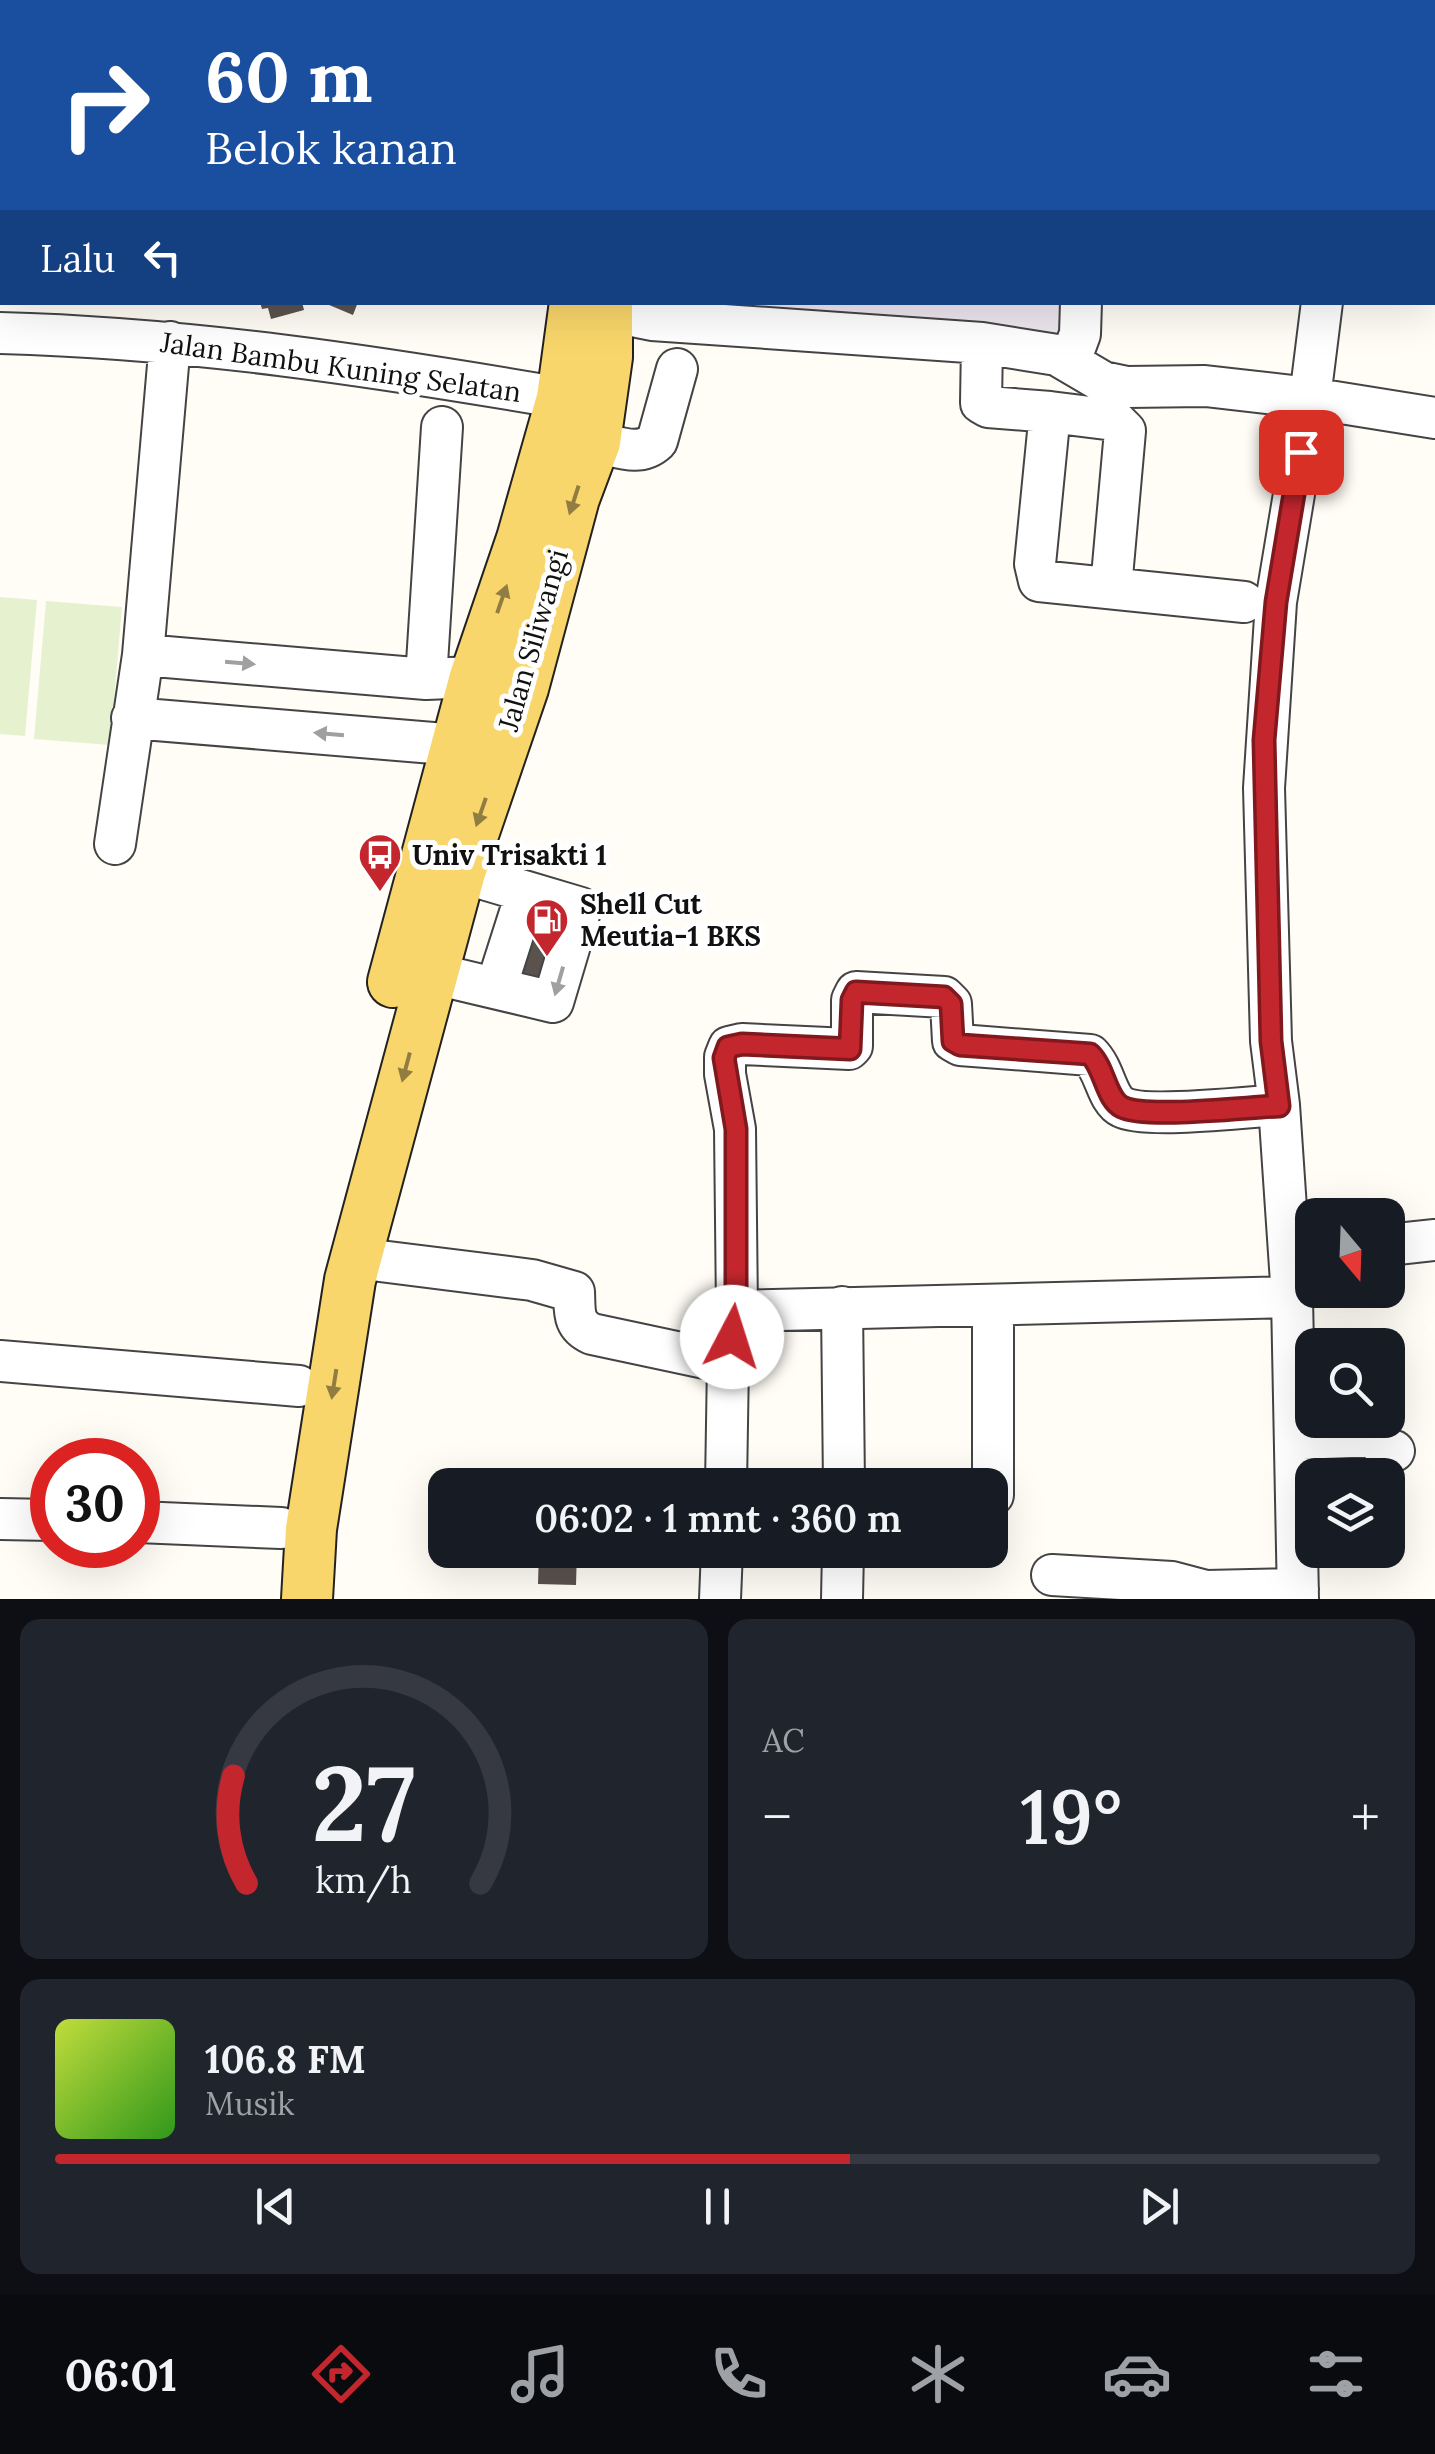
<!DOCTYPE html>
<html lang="id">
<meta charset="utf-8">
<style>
:root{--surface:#171b24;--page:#20242c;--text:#f1f3f6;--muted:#9ea1a6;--line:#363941;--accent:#c4262e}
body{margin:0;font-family:Lora,serif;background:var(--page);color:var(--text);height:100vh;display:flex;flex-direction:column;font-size:38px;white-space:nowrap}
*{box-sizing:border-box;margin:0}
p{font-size:32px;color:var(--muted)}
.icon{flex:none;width:55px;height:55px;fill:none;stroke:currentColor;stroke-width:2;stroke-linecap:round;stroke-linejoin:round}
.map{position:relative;height:1599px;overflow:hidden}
.sheet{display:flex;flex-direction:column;gap:20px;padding:20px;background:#0d0f14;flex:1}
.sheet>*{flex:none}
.guide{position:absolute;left:0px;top:0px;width:1435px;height:305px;box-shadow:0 10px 40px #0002;background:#1a4fa0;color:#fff;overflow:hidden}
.needle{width:65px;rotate:161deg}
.tools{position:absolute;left:1295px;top:1198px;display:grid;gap:20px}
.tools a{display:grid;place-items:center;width:110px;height:110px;border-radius:20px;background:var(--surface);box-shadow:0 10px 40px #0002;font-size:50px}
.speed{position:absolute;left:30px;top:1438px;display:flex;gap:20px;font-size:50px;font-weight:700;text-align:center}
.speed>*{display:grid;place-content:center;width:130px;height:130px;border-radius:50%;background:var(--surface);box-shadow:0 10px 40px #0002;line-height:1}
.speed .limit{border:15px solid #d22;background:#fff;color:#111}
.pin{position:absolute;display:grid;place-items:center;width:85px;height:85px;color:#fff;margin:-42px;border-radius:20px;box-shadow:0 5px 15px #0006}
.me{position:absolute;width:110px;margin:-55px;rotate:5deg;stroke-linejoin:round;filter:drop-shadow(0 0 8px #0008)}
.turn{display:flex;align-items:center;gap:35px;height:210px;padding:0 40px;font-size:45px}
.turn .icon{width:130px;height:130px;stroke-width:2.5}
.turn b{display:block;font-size:70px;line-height:85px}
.then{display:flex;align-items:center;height:95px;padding:0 40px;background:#0003;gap:20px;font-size:38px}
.big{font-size:75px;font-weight:600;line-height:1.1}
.sheet .widget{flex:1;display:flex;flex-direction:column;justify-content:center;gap:15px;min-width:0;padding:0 35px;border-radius:20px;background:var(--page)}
.sheet .dial{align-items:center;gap:0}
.dial svg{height:260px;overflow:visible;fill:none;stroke:var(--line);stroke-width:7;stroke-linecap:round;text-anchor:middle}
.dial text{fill:var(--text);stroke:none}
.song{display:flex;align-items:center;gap:30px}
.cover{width:120px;height:120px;border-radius:15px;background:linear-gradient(135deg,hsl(70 70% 55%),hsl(110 70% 35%))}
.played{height:10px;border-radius:5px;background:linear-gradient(90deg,var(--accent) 60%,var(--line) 60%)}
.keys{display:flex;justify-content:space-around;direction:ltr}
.heat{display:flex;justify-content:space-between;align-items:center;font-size:55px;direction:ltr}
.sheet .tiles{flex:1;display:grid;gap:20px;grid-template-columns:1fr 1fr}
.widget:last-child{grid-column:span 2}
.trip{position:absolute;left:428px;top:1468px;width:580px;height:100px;border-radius:20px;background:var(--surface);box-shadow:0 10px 40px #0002;font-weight:600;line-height:100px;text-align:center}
.dock{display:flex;height:160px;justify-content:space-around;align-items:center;background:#090b0e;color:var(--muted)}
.dock .icon{width:70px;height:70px}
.dock .current{color:var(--accent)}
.dock b{font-size:45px;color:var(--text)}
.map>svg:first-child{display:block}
</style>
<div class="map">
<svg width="1435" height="1599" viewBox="0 0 1435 1599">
<rect width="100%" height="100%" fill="#fffdf5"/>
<!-- industrial -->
<path fill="#eee6ef" d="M556 0H1087L1086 2Z
M606 303H1081L1076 353Z"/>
<!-- pitch -->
<path fill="#e6f2cf" d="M0 597 37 600 25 736 0 734Z
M46 601 122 607 110 745 34 739Z"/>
<!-- building -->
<path fill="#5a524d" d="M260 302H302L304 310 271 319 268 308 262 309Z
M322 302H358L353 315Z
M533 910 586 928 561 1006 508 988Z
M540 1471 579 1474 578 1485H540Z
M539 1550H577L576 1585 538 1584Z"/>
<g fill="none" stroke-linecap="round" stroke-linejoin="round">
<!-- minor casing -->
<g stroke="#444" stroke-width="44">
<path id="minor" d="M28 0 29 2
M136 0 137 2
M344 0V2
M662 0V2
M1045 0 1046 2
M1337 2 1338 0
M1432 89H1435
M607 311 652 320 982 343 1057 355 1103 382 1127 387 1205 386 1310 398 1322 302
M0 333C191 338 374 366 562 398
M982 343 981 403 988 407 1050 412 1035 564 1039 581 1244 602
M1070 361 1080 334 1081 302
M1050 412 1114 420 1125 431 1111 588
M595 442C617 446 639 458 657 441L677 369
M143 655 426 679 475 677
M426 679 442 427
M132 718 457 745
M115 844 143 655 170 342
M431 973 553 1002 581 908 460 872
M496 988 526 894
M1388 1245 1435 1240
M356 1258 532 1280 574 1292C575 1311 572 1325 592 1334L728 1363
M842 1307 844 1485
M737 1311 1292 1297
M0 1361 299 1386
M1295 1439 1379 1436 1385 1452 1394 1451
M726 1485 728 1363 737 1311 735 1129 725 1074V1057L729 1047 742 1044 849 1049 852 1046V1000L856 992 944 997 951 1004 953 1041 960 1045 1090 1055C1105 1070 1107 1100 1122 1107 1145 1119 1248 1107 1279 1105
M993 1495V1306
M0 1519 52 1520
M138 1522 281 1528
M1052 1575 1172 1582 1206 1591 1298 1589
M720 1599 722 1550
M842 1599 843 1550
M1298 1599 1292 1297 1279 1105 1271 1041 1264 788 1276 602 1310 398 1435 418"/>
</g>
<!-- major casing -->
<g stroke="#222" stroke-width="54">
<path id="major" d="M513 0 514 2
M556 0V2
M393 982 475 677 522 539 562 398 575 302
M307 1599 311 1529 350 1280 460 872 523 688 574 498 595 442 607 357V302"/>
</g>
<!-- minor -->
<use href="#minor" stroke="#fff" stroke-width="40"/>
<!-- major -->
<use href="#major" stroke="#f9d66b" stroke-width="50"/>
</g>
<!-- one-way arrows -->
<defs><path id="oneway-solid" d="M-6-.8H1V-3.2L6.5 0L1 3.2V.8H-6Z" transform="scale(2.5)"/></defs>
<g fill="#917d42">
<use href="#oneway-solid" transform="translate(574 500) rotate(108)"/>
<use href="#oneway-solid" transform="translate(502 599) rotate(-71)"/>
<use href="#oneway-solid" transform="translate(481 812) rotate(109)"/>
<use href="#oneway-solid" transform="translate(406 1067) rotate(105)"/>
<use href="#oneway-solid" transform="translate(334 1384) rotate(99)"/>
</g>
<g fill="#a0a0a0">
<use href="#oneway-solid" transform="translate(240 663) rotate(5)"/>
<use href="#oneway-solid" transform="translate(329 734) rotate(-175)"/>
<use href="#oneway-solid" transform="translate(559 981) rotate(106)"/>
</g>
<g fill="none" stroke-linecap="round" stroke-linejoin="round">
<!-- route casing -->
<g stroke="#7f191e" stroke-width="25">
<path id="route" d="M732 1337 736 1311V1129L724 1058 728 1047 742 1044 850 1049 852 1000 856 992 944 997 951 1004 953 1041 960 1045 1090 1054C1105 1069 1106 1099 1122 1107 1146 1119 1248 1107 1279 1106L1271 1041 1264 740 1276 602 1301 452"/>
</g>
<!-- route -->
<use href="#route" stroke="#c4262e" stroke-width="18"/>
</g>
<!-- icons -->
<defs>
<g id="bus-pin" transform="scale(2.25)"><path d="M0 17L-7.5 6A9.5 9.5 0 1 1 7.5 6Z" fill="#c4262e" stroke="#fff"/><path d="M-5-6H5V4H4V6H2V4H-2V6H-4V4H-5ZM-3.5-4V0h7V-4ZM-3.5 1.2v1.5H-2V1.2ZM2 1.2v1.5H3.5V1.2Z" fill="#fff"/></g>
<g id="fuel-pin" transform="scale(2.25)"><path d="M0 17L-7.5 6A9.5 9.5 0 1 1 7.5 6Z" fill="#c4262e" stroke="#fff"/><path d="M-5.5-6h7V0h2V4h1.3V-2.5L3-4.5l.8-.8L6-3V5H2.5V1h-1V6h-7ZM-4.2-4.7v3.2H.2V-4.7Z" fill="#fff"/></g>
</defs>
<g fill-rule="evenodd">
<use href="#bus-pin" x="380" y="855"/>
<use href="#fuel-pin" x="547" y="920"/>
</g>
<g text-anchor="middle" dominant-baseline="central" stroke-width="10" stroke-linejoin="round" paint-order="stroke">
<!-- street labels -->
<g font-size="28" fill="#111" stroke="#fff">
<text transform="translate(341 367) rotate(8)">Jalan Bambu Kuning Selatan</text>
<text transform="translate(533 640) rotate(-74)">Jalan Siliwangi</text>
</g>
<!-- poi labels -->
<g font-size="28" font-weight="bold" fill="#111" stroke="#fff" text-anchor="start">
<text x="412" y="855">Univ Trisakti 1</text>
<text x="580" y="904">Shell Cut<tspan x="580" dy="32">Meutia-1 BKS</tspan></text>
</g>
</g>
</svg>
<div class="tools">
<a><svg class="needle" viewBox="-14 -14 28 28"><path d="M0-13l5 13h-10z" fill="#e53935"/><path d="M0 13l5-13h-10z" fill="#9ea1a6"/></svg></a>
<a><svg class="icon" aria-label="search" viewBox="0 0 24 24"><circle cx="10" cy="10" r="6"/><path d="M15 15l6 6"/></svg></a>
<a><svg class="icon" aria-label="layers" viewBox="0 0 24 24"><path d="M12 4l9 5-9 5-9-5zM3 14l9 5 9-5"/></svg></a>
</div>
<div class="speed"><div class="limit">30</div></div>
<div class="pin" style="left:1301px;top:452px;background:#d93025"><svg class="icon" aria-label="arrive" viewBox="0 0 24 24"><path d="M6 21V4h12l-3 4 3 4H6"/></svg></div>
<svg class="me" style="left:732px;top:1337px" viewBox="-20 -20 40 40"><circle r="19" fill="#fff"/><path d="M0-13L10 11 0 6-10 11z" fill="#c4262e"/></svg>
<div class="trip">06:02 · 1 mnt · 360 m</div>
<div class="guide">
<div class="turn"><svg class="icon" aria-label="right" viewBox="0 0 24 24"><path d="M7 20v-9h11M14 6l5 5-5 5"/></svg><div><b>60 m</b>Belok kanan</div></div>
<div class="then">Lalu<svg class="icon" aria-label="left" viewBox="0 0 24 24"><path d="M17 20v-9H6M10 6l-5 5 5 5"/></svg></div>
</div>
</div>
<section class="sheet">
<div class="tiles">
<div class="widget dial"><svg viewBox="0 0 100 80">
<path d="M14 69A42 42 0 1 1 86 69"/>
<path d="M14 69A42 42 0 0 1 10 36" stroke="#c4262e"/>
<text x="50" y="56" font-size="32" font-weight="700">27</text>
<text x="50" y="72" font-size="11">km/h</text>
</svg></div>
<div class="widget"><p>AC</p>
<div class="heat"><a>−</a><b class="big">19°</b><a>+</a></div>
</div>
<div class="widget">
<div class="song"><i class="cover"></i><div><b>106.8 FM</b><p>Musik</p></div></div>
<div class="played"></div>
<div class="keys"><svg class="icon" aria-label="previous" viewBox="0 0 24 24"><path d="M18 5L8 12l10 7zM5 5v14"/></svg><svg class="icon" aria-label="pause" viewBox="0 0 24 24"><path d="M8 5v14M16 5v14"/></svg><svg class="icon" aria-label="next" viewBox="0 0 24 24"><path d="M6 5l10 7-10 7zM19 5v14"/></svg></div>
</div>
</div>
</section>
<nav class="dock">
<b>06:01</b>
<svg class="icon current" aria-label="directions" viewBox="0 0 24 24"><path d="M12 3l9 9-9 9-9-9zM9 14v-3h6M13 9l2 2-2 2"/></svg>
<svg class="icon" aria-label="music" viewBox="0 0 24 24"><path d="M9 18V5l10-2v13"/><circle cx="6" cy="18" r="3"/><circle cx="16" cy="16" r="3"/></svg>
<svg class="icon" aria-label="phone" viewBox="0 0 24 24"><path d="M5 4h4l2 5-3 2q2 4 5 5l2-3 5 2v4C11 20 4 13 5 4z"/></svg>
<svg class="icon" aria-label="climate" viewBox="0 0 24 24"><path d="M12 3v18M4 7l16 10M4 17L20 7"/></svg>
<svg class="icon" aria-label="car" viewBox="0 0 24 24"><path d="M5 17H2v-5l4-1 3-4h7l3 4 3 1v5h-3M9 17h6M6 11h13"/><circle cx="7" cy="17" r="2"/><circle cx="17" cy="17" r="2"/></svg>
<svg class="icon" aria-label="filters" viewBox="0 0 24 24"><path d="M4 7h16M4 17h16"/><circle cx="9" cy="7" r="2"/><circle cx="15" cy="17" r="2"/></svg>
</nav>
